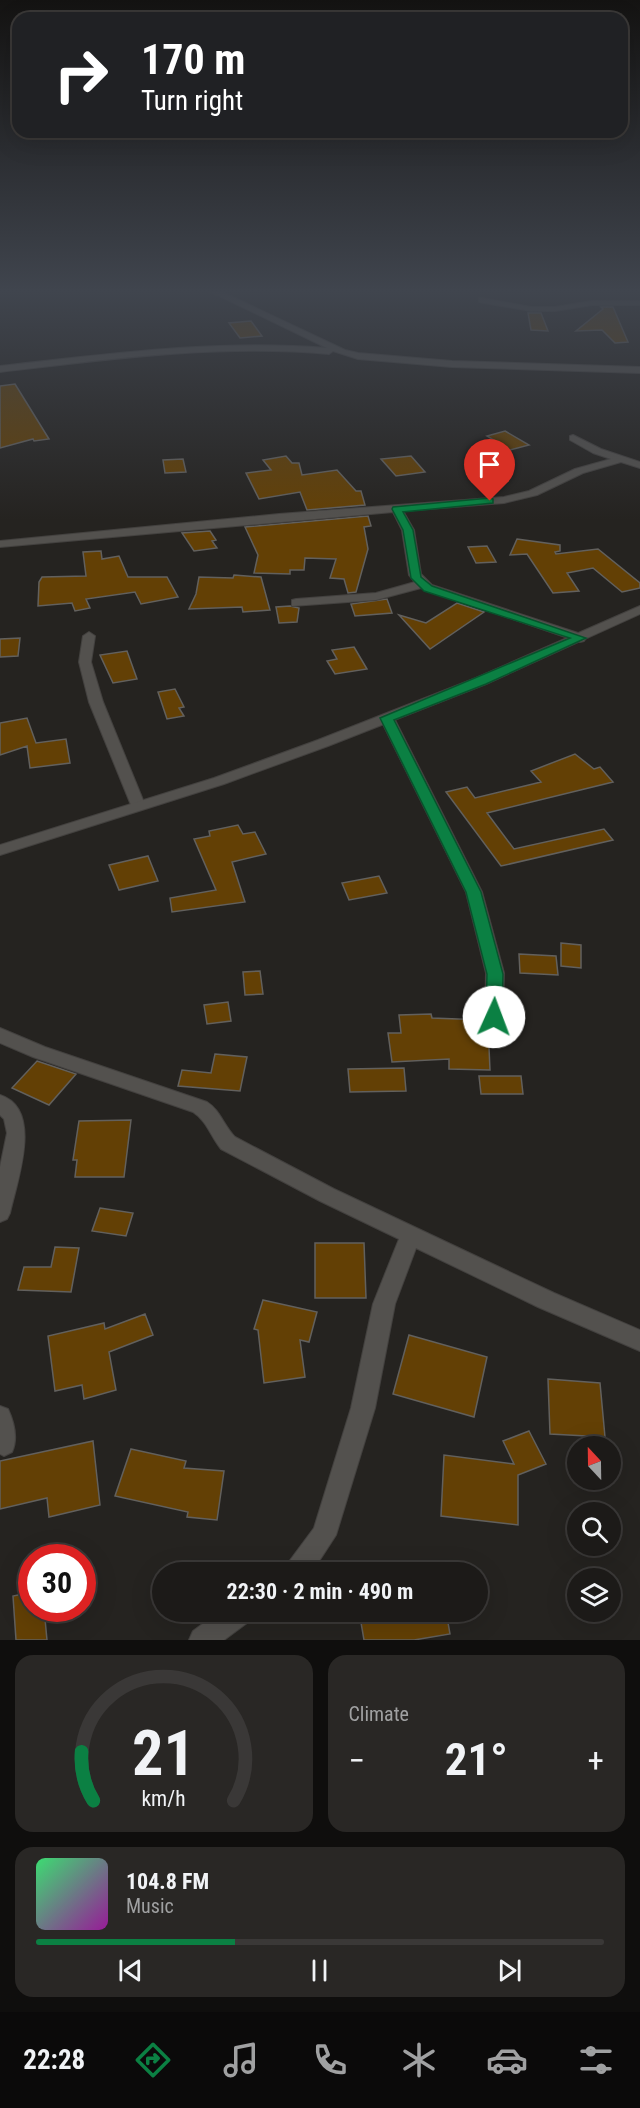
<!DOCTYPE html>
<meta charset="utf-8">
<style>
:root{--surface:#1c1a18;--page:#292725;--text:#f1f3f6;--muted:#a0a1a2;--line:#3a3837;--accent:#0b8043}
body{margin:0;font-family:"Roboto Condensed",sans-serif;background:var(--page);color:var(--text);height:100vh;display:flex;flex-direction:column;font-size:22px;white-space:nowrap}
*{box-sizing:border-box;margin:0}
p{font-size:20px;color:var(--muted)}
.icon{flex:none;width:33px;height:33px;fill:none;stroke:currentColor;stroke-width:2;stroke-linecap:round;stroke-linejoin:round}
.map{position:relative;height:1640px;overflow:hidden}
.sheet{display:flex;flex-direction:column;gap:15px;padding:15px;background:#0f0e0d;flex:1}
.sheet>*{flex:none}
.banner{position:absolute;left:12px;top:12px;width:616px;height:126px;border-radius:18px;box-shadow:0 6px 24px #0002,0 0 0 2px var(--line);background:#202124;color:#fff;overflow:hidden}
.needle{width:39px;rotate:338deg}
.buttons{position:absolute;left:567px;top:1436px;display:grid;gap:12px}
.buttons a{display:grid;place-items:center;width:54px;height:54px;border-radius:50%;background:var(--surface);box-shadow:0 6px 24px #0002,0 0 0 2px var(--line);font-size:30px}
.speed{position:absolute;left:18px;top:1544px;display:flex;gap:12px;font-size:30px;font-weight:700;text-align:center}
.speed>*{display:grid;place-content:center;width:78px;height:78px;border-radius:50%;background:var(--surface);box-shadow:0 6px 24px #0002,0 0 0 2px var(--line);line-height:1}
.speed .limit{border:9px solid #d22;background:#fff;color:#111}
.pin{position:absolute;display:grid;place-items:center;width:51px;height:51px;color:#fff;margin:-62px -26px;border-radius:50% 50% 50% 0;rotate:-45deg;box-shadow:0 0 6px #0007}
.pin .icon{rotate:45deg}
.me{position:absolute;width:66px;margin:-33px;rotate:2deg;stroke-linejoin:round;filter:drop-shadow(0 0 4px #0008)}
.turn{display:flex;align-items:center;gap:21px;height:126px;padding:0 30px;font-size:27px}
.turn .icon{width:78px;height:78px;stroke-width:2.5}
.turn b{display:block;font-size:42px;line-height:51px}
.big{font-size:45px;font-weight:700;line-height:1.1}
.sheet .widget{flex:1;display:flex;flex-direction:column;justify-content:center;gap:9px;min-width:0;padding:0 21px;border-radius:18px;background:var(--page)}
.sheet .dial{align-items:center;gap:0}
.dial svg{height:156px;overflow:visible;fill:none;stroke:var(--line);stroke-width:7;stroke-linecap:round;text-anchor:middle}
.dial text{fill:var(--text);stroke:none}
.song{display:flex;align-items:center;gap:18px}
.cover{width:72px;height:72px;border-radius:9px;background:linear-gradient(135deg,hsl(140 70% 55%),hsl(300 70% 35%))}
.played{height:6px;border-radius:3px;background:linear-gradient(90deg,var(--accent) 35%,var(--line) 35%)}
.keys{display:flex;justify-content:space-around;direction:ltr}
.heat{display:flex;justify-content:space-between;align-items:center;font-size:33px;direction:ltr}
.sheet .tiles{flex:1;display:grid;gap:15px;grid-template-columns:1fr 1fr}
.widget:last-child{grid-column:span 2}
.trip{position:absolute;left:152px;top:1562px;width:336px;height:60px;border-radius:30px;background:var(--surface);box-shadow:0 6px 24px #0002,0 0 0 2px var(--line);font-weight:700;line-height:60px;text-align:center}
.dock{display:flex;height:96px;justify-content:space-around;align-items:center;background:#0b0a0a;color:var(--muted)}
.dock .icon{width:42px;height:42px}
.dock .active{color:var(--accent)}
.dock b{font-size:27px;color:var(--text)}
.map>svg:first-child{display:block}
</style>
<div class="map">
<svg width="640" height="1640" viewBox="0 0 640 1640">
<rect width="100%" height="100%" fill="#252320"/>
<!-- building -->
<path fill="#634005" stroke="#62605d" stroke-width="1.5" d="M601 307H613L628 342 615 343 602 330 576 331 603 309Z
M528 313H541L548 331 531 330Z
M251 321 262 336 240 338 229 323Z
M15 384 49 439 34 441 33 439 0 448V386Z
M505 431 529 445 510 450 487 436Z
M286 456 292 463H299L302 475 337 470 356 491H361L365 505 307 510 300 492 259 499 246 473 271 470 263 460Z
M411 456 425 472 396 476 381 459Z
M183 459 186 472 165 473 163 460Z
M368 516 371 526 364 527 368 549 356 592 348 593 344 579 330 578 336 559 305 558 304 570H290V574L254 573 258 555 245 527Z
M210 531 216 540 212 541 217 548 194 551 182 533Z
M517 539 560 545V551L555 552 556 554 598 549 640 583V588L622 592 593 568 567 573 579 591 553 593 527 554 510 555Z
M487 546 496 562 476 563 468 547Z
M101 551 102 559 119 556 128 577H167L178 597 141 604 135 592 86 599 90 608 75 611 72 603 38 606 39 582 42 577 86 576 83 552Z
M234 575 261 577 270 610 243 612 242 607 189 609 196 594 199 577 233 578Z
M387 599 392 613 355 616 351 604Z
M457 603 484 612 430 649 399 615 426 623Z
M290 606 299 608 297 622 279 623 276 607Z
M20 638 18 656 0 657V639Z
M354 647 367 669 335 674 327 661 337 659 332 650Z
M127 651 137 679 113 683 100 655Z
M175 689 184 707 179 708 184 716 167 719 158 692Z
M27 718 36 743 66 739 70 763 30 768 27 746 0 755V723Z
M575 754 594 769 600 767 613 782 487 813 514 849 604 829 613 840 501 866 446 792 467 787 475 798 541 782 531 771Z
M238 825 243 834 255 832 266 854 232 862 245 902 172 912 170 898 216 890 194 839 210 836 209 831Z
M148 856 158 881 119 890 109 865Z
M379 876 387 893 349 900 342 883Z
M561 943 581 945V968L561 966Z
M519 954 556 956 558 975 520 973Z
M260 971 263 994 245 995 243 972Z
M228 1002 231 1021 207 1024 204 1005Z
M431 1014 432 1018 484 1020 488 1025 490 1070 449 1069V1059L392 1062 388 1033H401L399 1015Z
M215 1054 247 1057 240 1091 178 1086 182 1070 211 1073Z
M37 1061 76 1074 49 1105 12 1088Z
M404 1068 406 1091 350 1092 348 1069Z
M479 1076H521L523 1094H481Z
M131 1120 124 1177H75L77 1160H73L79 1121Z
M100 1208 133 1213 126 1236 92 1231Z
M315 1243H364L366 1298H315Z
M55 1247 79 1248 71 1292 18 1290 24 1267H51Z
M263 1300 317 1312 309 1342 300 1340 305 1377 264 1383 258 1330 254 1329Z
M145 1314 153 1335 109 1352 116 1390 84 1399 82 1385 55 1391 48 1336 104 1323 105 1329Z
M409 1335 487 1357 474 1417 393 1394Z
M548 1379 600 1383 605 1437 550 1434Z
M529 1431 546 1464 518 1475V1525L441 1516 444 1455 514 1464 503 1441Z
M93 1441 100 1505 49 1517 47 1498 0 1509V1461Z
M131 1449 186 1461 184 1468 224 1471 217 1520 187 1517 188 1512 115 1496Z
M32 1592V1608H44L47 1640H16L13 1596Z
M359 1611H446L450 1634 414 1640H364Z"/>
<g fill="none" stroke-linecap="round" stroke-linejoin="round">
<!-- minor casing -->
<g stroke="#43413f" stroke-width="2">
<path id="minor" d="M207 290H218L345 350 358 353 452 361 640 367V373L452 367 358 359 333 351 329 354C218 344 110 359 0 372V366C109 354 217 339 327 348Z
M482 298 531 307H555L592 301H640V305H592L555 311H531L479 302V298Z
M573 435 601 449 640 462V468L621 462 583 473 537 495 504 503 403 511 414 530 421 574 432 585 584 635 586 638 584 641 580 642 421 588 376 600 292 606V600L296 599 376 593 415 582 409 575 402 530 393 512 0 547V541L279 514 504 497 529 491 575 469 611 459 593 453 570 440V436Z
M89 632 95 636 91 662 103 702 145 805 143 808H133L131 805 89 702 79 662 83 636Z
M387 714 394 718 482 892 504 973 503 1017 500 1022 494 1024 488 1022 485 1017 486 973 466 892 380 718Z
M0 1028 45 1047 207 1102C220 1110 224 1126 235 1137L334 1189 554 1293 640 1330V1351L538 1307 416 1248 395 1304 375 1408 336 1535 312 1572H284L288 1563 314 1528 351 1408 373 1304 399 1239 320 1201 221 1149C211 1137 207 1121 193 1112L33 1057 0 1043Z
M0 1095C44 1109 17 1181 10 1213L7 1219 0 1222V1167L7 1133 4 1119 0 1115Z
M0 1406 8 1409C14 1422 18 1439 12 1452L4 1456 0 1454Z
M220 1611H255L251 1620 224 1640H189L193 1631Z"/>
</g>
<!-- tertiary casing -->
<g stroke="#43413f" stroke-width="2">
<path id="tertiary" d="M640 606V614L486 684 328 746 224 784 0 855V845L214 778 318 740 476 678Z"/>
</g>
<!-- minor -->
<use href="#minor" fill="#53514e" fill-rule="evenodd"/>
<!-- tertiary -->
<use href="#tertiary" fill="#53514e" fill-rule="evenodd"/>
</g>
<!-- sky -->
<linearGradient id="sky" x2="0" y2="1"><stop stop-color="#141312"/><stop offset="0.56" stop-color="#40454e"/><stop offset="1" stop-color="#40454e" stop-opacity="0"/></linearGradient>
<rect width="640" height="520" fill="url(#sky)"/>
<!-- route -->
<path fill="#0b8043" stroke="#07532c" stroke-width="1.5" d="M490 498 493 499V503L403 512 413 530 421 577 432 586 586 638 486 684 394 720 481 892 503 974 502 1017 499 1021H488L486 1017 487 974 466 892 380 718 570 638 424 591 411 578 403 530 392 509 393 507Z"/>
</svg>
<div class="buttons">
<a><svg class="needle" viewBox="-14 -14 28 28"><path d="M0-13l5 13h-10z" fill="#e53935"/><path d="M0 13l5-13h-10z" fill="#a0a1a2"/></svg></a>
<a><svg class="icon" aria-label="search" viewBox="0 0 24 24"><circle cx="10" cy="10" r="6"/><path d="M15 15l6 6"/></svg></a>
<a><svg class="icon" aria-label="layers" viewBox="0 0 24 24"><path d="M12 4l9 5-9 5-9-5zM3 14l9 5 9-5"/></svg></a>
</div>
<div class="speed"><div class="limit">30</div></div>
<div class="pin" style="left:490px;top:501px;background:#d93025"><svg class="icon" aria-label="arrive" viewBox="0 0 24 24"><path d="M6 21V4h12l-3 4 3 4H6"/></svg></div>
<svg class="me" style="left:494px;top:1017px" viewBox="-20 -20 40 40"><circle r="19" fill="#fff"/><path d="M0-13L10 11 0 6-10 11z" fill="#0b8043"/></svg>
<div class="trip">22:30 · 2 min · 490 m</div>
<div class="banner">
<div class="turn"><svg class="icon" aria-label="right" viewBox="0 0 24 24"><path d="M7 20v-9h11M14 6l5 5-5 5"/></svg><div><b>170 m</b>Turn right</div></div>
</div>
</div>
<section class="sheet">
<div class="tiles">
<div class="widget dial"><svg viewBox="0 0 100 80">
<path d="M14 69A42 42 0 1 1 86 69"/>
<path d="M14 69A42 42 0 0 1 8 44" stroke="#0b8043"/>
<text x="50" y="56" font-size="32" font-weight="700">21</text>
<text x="50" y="72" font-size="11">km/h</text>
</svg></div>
<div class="widget"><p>Climate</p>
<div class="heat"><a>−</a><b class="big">21°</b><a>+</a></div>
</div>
<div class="widget">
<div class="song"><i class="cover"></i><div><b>104.8 FM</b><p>Music</p></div></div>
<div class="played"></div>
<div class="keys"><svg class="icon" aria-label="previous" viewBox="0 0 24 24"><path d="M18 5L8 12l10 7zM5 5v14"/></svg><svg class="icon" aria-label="pause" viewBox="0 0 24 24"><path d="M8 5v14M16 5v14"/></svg><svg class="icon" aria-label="next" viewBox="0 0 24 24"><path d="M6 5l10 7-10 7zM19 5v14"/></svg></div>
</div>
</div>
</section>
<nav class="dock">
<b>22:28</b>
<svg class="icon active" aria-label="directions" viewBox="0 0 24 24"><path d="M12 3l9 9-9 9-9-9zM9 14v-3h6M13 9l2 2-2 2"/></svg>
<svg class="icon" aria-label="music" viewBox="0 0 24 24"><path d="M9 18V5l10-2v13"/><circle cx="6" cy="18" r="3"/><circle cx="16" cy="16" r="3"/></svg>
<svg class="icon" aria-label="phone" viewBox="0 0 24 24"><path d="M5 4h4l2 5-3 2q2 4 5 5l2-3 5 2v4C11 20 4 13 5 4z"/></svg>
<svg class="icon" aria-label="climate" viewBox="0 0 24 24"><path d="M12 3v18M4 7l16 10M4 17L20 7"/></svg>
<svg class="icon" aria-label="car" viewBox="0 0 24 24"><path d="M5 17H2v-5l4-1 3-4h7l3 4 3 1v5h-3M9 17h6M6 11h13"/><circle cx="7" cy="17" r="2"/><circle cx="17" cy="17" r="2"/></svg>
<svg class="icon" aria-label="filters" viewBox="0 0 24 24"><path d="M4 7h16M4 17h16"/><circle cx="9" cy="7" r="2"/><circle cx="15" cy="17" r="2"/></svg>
</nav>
